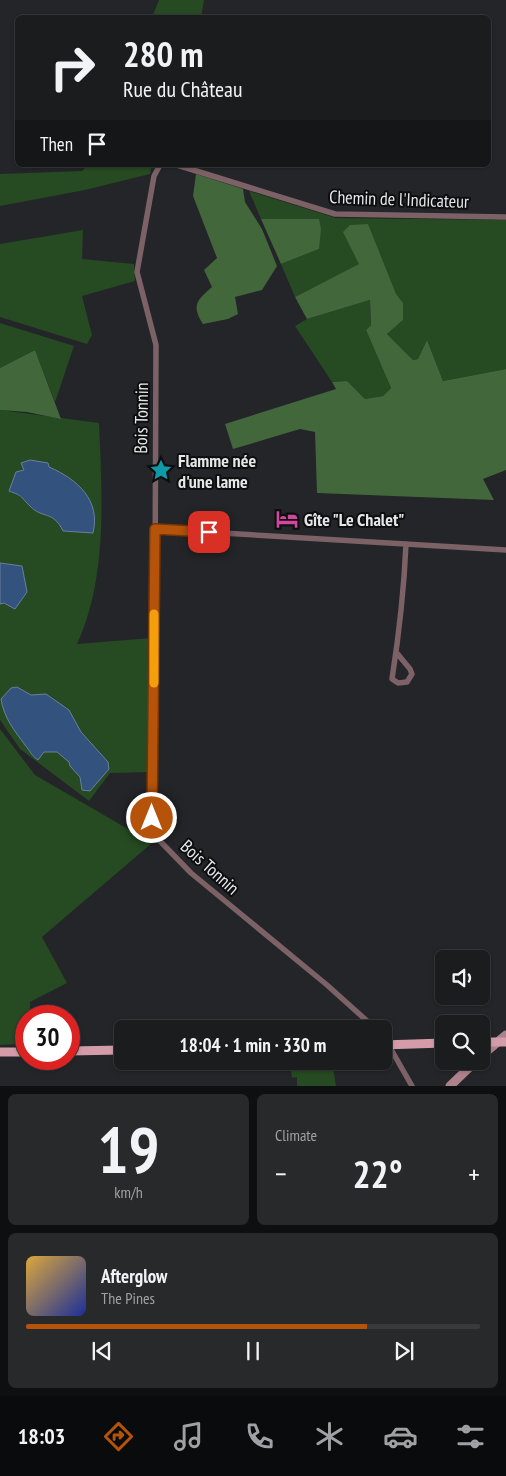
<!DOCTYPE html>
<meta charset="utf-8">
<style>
:root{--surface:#1a1c1e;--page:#27292b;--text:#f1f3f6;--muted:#9fa1a4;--line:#383a3c;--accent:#b45309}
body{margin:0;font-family:"PT Sans Narrow",sans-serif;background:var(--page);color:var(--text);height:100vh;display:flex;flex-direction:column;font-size:19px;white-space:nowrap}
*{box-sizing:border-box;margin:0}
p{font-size:16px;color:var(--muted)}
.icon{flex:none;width:28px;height:28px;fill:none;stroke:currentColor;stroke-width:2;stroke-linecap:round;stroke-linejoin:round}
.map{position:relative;height:1086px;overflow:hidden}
.sheet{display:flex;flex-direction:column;gap:8px;padding:8px;background:#0e0f10;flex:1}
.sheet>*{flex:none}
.hud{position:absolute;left:15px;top:15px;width:476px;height:152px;border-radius:8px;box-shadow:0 1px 4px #0004,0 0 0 1px var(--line);background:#1a1c1e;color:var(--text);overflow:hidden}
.tools{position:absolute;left:435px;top:950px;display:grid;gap:10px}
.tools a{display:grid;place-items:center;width:55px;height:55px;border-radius:8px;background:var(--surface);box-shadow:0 1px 4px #0004,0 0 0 1px var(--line);font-size:25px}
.speed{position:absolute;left:15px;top:1005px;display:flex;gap:10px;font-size:25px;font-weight:700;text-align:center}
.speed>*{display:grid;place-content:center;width:65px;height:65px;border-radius:50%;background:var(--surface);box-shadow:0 1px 4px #0004,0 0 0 1px var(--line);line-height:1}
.speed .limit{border:8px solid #d22;background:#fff;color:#111}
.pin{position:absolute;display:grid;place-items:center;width:42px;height:42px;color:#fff;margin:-21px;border-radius:10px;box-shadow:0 2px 8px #0006}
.me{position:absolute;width:55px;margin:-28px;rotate:0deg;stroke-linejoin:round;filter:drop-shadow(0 0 4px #0008)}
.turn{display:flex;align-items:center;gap:18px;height:105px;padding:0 25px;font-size:22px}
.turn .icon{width:65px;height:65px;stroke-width:2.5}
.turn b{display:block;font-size:35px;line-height:42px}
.then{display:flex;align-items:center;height:48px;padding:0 25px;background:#0003;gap:10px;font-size:19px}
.big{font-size:38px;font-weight:700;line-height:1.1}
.sheet .card{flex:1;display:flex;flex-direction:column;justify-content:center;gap:8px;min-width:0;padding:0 18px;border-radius:8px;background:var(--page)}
.sheet .dial{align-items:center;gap:0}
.dial b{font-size:65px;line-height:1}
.song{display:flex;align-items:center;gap:15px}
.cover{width:60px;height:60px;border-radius:8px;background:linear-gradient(135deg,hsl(40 70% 55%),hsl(230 70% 35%))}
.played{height:5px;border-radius:2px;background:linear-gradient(90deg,var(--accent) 75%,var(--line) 75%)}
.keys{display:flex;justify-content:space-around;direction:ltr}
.heat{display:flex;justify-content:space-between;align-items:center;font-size:28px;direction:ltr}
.sheet .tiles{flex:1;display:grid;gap:8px;grid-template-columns:1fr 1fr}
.card:last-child{grid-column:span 2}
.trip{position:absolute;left:114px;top:1020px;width:278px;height:50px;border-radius:8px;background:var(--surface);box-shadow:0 1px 4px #0004,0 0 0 1px var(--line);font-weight:700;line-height:50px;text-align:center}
.tabs{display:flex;height:80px;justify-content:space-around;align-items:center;background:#0a0b0c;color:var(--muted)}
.tabs .icon{width:35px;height:35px}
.tabs .on{color:var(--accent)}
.tabs b{font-size:22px;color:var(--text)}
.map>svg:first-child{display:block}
</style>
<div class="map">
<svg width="506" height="1086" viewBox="0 0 506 1086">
<rect width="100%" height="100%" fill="#232528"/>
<!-- green -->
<path fill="#264a21" d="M159 0H204L201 17H152Z
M88 165H152L150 174 85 190 0 206V174L82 171Z
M249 191 336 218 506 220V369L443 381 427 340 418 359 413 360 387 334 403 320V303L360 264 295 297 281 264 319 249V220L261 219Z
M83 230 82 259 134 264 135 281 82 296 92 335 87 344 0 317V244Z
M370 300 371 325 366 330 391 388 383 396 365 399 347 381 332 382 295 326 307 319Z
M0 323 74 346 55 402 35 350 0 368Z
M0 410 99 423C102 495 108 577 77 644L151 638 150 772 110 773 89 801 20 749 0 720Z
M0 729 35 775 152 843 42 937 67 983 30 1002V1016H26V1044L0 1045Z
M290 1061H332L336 1086H297V1077L292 1078Z"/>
<!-- forest -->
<path fill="#41673b" d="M196 174 243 189 245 202 262 229 277 266 262 290 235 297 238 314 228 319 203 324C191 305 197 300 212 287L204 270 217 258 193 196Z
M261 219H319L321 229 319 249 281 264Z
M368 224 396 294 403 303V320L387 334 413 360 418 359 427 340 443 381 506 369V470L483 479 494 500 317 493 315 432 300 429 233 449 225 424 336 389 332 382 347 381 365 399 383 396 391 388 366 330 371 325 370 300 307 319 295 297 359 264 343 232 350 225Z
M35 350 61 419 27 412 0 410V368Z"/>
<!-- water -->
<path fill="#34527e" stroke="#697f9e" d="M30 460 48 463 49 467C77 479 101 500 93 533L63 531C53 510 42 519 30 506 19 496 25 497 9 491L16 472 24 470 21 463Z
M0 563 22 566 27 592 15 609 4 603 0 604Z
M17 687 31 695 46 694 69 710 81 732 108 762 109 769 90 791 82 790 80 777 70 766 69 762 57 752H44L38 760C31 755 30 751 25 745 14 730 4 718 1 699L11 688Z"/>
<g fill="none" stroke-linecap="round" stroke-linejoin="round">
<!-- street -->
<path stroke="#7c6166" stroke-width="5.5" d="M160 165 154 176 137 272 156 345 154 831 159 840 191 873 327 985 366 1020 373 1029
M177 165 335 214 506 217
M155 529 506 550
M396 652 410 669 412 674 407 682 398 683 392 679C399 634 404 590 406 544
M388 1044 412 1086"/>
<!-- secondary -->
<path stroke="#ae828b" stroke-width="9" d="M481 1056 506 1035
M450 1086 476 1061"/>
<!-- primary -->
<path stroke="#d49ca8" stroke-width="9" d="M481 1042H506
M382 1045 444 1043
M69 1051 122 1050
M0 1052H26"/>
</g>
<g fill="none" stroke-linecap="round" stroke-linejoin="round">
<!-- route casing -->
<g stroke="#753606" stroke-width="12">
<path id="route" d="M152 818 155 529 209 532"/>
</g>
<!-- route -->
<use href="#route" stroke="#b45309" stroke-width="9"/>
<!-- slow -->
<path stroke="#f59e0b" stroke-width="9" d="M154 683V614"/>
</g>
<!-- icons -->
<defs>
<g id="sight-bare" transform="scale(1.725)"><path d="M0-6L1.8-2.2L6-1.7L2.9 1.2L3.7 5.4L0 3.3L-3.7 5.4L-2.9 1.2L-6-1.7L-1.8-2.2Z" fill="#0f9aa8" stroke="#0d0e10" stroke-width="2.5" paint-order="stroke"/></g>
<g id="hotel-bare" transform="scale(1.725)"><path d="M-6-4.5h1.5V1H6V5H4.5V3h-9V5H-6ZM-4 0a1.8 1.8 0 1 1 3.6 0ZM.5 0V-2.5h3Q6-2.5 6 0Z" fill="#d1479c" stroke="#0d0e10" stroke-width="2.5" paint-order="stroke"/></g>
</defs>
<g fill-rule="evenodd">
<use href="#sight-bare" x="161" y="470"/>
<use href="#hotel-bare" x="287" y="519"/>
</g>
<g text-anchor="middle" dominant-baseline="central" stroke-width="4" stroke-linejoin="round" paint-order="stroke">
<!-- street labels -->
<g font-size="18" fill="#e6e7e9" stroke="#0d0e10">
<text transform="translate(399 199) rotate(2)">Chemin de l'Indicateur</text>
<text transform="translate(141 418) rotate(-89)">Bois Tonnin</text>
<text transform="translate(210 867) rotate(42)">Bois Tonnin</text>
</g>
<!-- poi labels -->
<g font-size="18" font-weight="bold" fill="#e6e7e9" stroke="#0d0e10" text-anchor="start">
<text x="178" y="460">Flamme née<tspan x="178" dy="21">d'une lame</tspan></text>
<text x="304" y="519">Gîte "Le Chalet"</text>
</g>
</g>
</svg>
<div class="tools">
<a><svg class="icon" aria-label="sound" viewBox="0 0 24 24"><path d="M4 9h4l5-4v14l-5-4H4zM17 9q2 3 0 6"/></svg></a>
<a><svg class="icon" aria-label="search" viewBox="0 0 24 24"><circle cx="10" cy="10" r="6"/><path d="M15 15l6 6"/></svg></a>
</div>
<div class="speed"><div class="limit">30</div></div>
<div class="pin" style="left:209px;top:532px;background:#d93025"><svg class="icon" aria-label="arrive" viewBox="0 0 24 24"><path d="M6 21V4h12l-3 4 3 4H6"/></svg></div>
<svg class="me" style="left:152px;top:818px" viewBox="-20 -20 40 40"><circle r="17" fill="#b45309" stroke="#fff" stroke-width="3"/><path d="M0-11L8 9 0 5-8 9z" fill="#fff"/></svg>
<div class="trip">18:04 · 1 min · 330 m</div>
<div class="hud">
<div class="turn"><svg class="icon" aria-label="right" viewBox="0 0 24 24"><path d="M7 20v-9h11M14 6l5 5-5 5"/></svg><div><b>280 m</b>Rue du Château</div></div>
<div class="then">Then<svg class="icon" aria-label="arrive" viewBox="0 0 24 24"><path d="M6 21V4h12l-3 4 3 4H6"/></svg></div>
</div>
</div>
<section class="sheet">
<div class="tiles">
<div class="card dial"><b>19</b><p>km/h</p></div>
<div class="card"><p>Climate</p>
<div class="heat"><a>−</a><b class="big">22°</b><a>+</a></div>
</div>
<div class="card">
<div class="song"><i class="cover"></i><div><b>Afterglow</b><p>The Pines</p></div></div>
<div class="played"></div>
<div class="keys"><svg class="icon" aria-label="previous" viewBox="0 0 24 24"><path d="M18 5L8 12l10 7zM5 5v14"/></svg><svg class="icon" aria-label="pause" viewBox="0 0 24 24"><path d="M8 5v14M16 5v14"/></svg><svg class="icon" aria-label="next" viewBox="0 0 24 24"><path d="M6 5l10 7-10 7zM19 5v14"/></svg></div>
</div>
</div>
</section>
<nav class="tabs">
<b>18:03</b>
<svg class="icon on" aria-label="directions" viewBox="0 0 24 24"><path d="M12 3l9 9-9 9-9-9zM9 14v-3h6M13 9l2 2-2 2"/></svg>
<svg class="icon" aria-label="music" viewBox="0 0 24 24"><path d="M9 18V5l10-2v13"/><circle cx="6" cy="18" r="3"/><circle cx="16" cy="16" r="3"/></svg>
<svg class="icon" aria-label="phone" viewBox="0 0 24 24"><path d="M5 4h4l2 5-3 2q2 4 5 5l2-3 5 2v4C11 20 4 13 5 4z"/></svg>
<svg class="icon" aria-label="climate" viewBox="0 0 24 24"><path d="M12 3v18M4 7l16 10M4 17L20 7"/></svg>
<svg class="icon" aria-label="car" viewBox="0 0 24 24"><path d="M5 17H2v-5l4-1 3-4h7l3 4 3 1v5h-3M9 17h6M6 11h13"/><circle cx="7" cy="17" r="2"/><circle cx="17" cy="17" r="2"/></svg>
<svg class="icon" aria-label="filters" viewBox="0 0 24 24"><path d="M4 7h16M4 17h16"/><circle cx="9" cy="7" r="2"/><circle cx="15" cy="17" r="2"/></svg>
</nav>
